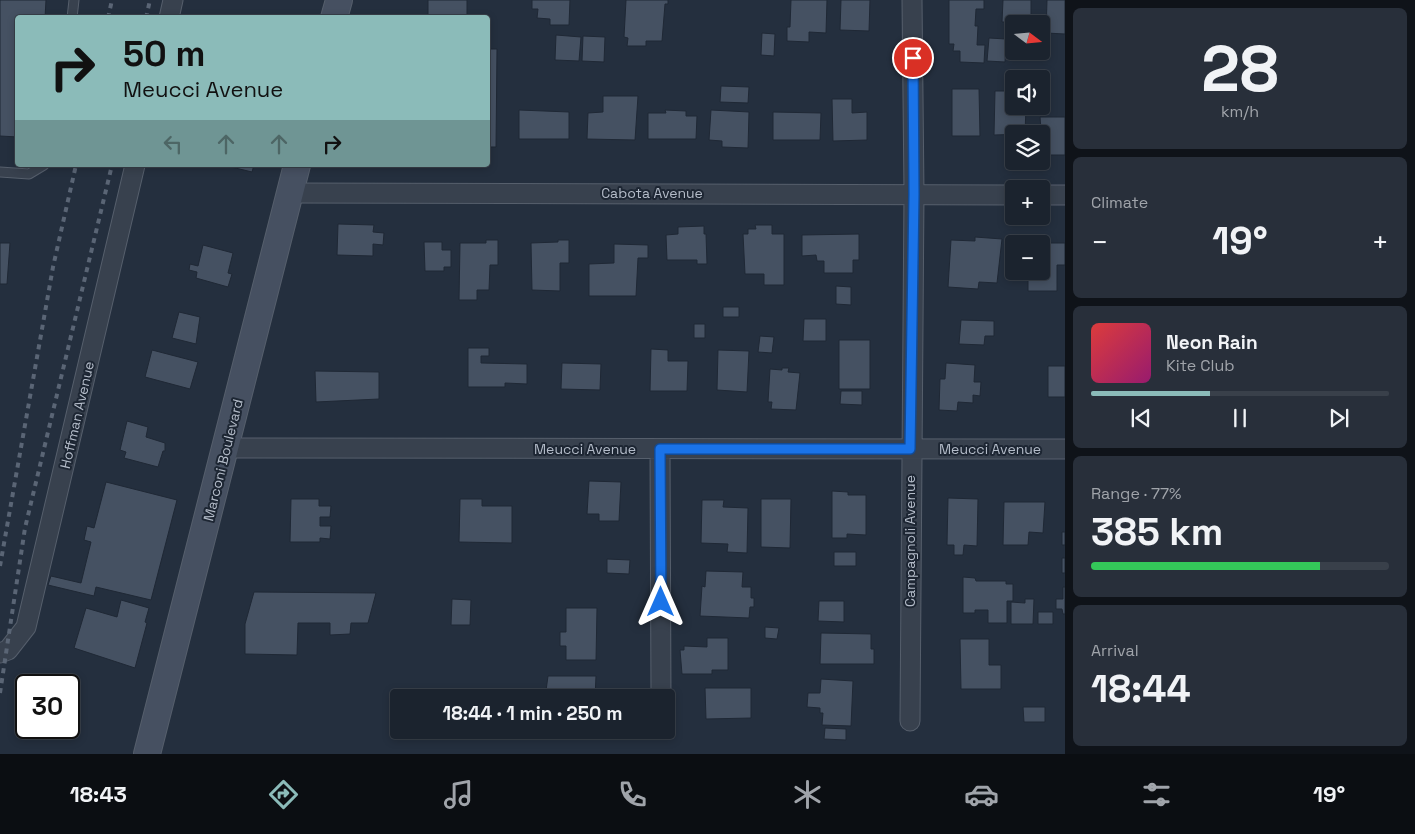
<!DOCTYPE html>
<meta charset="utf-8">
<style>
:root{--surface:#1b232e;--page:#282f3a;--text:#f1f3f6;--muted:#a0a4aa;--line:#39404a;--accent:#8bbbb9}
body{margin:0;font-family:"Space Grotesk",sans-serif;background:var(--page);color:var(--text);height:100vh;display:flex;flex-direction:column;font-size:19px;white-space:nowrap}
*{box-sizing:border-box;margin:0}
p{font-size:16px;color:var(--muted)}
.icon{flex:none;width:28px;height:28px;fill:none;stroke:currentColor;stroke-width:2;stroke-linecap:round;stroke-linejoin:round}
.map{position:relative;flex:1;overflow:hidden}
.side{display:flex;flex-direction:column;gap:8px;padding:8px;background:#0f1319;width:350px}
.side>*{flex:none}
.guide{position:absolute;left:15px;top:15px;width:475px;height:152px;border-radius:5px;box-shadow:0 2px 8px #0003,0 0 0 1px var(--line);background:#8bbbb9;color:#111;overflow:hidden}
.needle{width:32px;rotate:106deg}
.tools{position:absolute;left:1005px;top:15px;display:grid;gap:10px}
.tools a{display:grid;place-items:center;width:45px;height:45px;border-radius:5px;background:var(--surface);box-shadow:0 2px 8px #0003,0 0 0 1px var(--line);font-size:25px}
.speed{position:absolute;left:15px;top:674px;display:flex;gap:10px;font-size:25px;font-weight:700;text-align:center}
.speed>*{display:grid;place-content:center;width:65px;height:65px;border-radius:50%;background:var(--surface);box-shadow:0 2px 8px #0003,0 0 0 1px var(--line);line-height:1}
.speed .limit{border:2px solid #111;border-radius:8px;background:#fff;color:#111}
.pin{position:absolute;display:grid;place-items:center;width:42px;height:42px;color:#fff;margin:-21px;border:2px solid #fff;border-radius:50%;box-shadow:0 1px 5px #0007}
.me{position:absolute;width:55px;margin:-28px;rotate:0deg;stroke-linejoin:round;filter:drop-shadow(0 0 4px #0008)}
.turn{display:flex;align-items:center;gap:18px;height:105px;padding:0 25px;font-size:22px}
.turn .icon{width:65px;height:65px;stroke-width:2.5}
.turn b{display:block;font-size:35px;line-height:42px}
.lanes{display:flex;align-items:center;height:48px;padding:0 25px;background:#0003;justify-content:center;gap:25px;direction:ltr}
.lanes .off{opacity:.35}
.big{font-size:38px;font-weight:600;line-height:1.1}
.side .card{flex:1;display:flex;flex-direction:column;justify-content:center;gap:8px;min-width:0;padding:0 18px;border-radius:8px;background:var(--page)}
.side .dial{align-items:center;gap:0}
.dial b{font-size:65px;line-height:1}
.song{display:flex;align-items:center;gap:15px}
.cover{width:60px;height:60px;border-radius:8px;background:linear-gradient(135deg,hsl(0 70% 55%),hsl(320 70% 35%))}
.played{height:5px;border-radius:2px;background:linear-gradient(90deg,var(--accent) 40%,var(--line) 40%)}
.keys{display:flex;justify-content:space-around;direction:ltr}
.heat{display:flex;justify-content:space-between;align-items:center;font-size:28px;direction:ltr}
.charge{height:8px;border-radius:4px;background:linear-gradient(90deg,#34c759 77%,var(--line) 0)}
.trip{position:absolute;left:390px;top:689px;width:285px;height:50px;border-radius:5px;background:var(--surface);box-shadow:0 2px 8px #0003,0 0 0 1px var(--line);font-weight:600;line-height:50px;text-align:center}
.dock{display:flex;height:80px;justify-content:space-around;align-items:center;background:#0b0e12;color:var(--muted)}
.dock .icon{width:35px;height:35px}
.dock .current{color:var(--accent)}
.dock b{font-size:22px;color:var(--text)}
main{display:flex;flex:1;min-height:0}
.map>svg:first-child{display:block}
</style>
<main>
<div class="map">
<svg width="1065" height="754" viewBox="0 0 1065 754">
<rect width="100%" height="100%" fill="#242f3e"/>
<!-- building -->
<path fill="#455162" stroke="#1f2835" d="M0 0H46L45 18H18V137L0 136Z
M428 0H467V15H428Z
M532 0H570L569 25H550V19L537 18 538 9H532Z
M626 0H668V4H665L662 41H646V46H627L628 38 624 37Z
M791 0H827L826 33 809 32V42L787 41V27H790Z
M841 0H870L869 31 840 30Z
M949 0H984V9H976L975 26H978L977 45H985L984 63 960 62V51H953L954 44H949Z
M1003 0H1031V24H1014V27H1006V22H1002Z
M1047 0H1065V34L1046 33Z
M762 33 775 34 774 56 761 55Z
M556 35 581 37 579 61 555 60Z
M583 36 605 37 604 62 582 61Z
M989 38 1006 39 1005 62 987 61Z
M488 49H497L496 147H488Z
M721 86 749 87 748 103 720 102Z
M952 89H979L980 136H952Z
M995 91H1014V106H1026L1025 134 994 135Z
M603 96H638L635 140 587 139 588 113 603 112Z
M832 99H852V113L867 112V140L833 141Z
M519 110 569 112V139H519Z
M665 110 686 111V116H697L696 139H648V113H666Z
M711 110 749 112 748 148 722 147V141L709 140Z
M773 112 821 113 820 140H773Z
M1040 117H1065V155H1043Z
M223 165H254L252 172Z
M338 224 374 225 373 232 384 233 383 245 373 244V256L337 255Z
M755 225H772V234H784V285H764V274H745L743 234H748V229H756Z
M704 226V234H706L707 264H697V260H667L666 235 678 234V227Z
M859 234V260H853V273H824V261H817L816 255 802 256V235Z
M975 237 1002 239 997 283 979 282 978 289 948 287 951 240 975 241Z
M486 240H498V265H490L489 290H477V300H459L460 243H486Z
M558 240H569V263H560V291L532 290 531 243 558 242Z
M424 242H442V250H451V267H444V271H425Z
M0 243H10L7 284H0Z
M1028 243H1065V265H1057V291H1028V271H1041V244Z
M614 244 648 245V258H638L636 296H589V264L614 263Z
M203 245 233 253 228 273 232 274 228 287 196 278 197 272 189 270 190 264 198 266Z
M836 286 851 287V305L836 304Z
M723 307H739V317H723Z
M179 312 200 317 196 344 172 338Z
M804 319H826V341H803Z
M961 320 994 321V336H985L984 345 959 344Z
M694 324H705V338H694Z
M760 336 774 337 772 353 758 352Z
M839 340H870V389H839Z
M468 348H489V356H481V363L527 364V384L505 383V387H468Z
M651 349 668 350V361H688L687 391H650Z
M152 350 198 362 190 389 145 377Z
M718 350 749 351 747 392 717 390Z
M562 363 601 364 600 390 561 389Z
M946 363 975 365 974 382H981L980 396 973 395V403L958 402 957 411 939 410 940 379H945Z
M1048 366H1065V397H1048Z
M782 368H789L788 372 800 373 796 410 771 409 772 402H768L770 369 782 370Z
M315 371 379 372V399L316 402Z
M841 391H862V405L840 404Z
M127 421 148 427 146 437 165 443V451H163L158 467 124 458 126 452 120 450Z
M589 481 621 482 619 521H599V514H587Z
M106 482 177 500 151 600 96 587 94 596 48 585 51 576 81 583 91 542 84 540 87 526 94 528Z
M832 491 848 492V495H866V535L847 534V538H832Z
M948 498 978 499 977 546 964 545 963 555H954V545H947Z
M291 499H319V506H331L330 517H320V526H331L330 539 320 538V542H290Z
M460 499H482V506H512V543L459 542Z
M761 499H791L790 548 761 547Z
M702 500H724L723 507 748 508 747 553 727 552 728 544 701 543Z
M1004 502H1045L1043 533 1029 532 1028 545H1003Z
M1062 532H1065V545H1062Z
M834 552H856V566H834Z
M1062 558H1065V573H1062Z
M607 559 630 560 629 574 607 573Z
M706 571 743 572 742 587H751V598H754V607H750L749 618 700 616 702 586 705 587Z
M963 577 975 578 976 581H1006V584H1013V601H1007V623H988V610H975V613H963Z
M1063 587H1065V614H1063L1062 609H1056V599H1063Z
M254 592 376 593 368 623H351L350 634 330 635V623H298L297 655 245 654V624Z
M452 599 471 600 470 625H451Z
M1025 599H1034L1033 624H1011V602L1025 603Z
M121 600 149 608 145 622 147 623 135 668 74 648 86 608 117 617Z
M819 601H844V622L818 621Z
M566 608H597L596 660H566V646H560V632H566Z
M1038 612H1053V624H1038Z
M765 627 779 628 777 639 765 638Z
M821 633 871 634V649H874V664H820Z
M707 638H728V670H712V674H682L680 650H684V646L707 647Z
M960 639H989V665H1001V689H961Z
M548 676H596L595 698H545Z
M821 679 853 681 851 726 822 725 823 713H820V708L807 707 808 693H820Z
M705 688H751V718L706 719Z
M1023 707H1045V722H1024Z
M825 728 846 729V740L824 739Z"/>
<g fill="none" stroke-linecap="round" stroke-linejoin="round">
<!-- lane casing -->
<g stroke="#565f6c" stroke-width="11">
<path id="lane" d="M72 18 74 0
M0 172 29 174 44 165"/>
</g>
<!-- street casing -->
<g stroke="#565f6c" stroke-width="21">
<path id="street" d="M169 18 173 0
M290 193 1014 195
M1041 195H1065
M226 448 1065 449
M660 449 661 698
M0 653 8 650 26 627 135 165
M910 721 914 193 912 0"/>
</g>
<!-- secondary casing -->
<g stroke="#565f6c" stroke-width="28">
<path id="secondary" d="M334 18 339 0
M147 754 297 165"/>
</g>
<!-- lane -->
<use href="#lane" stroke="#38414e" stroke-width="9"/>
<!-- street -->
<use href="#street" stroke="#38414e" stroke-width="19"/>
<!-- secondary -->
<use href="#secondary" stroke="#465061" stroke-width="26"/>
<!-- rail -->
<path stroke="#5a6575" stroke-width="4" stroke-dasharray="5 5" stroke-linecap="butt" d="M108 18 112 0
M146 18 150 0
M0 566 53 267 76 165
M0 693 25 528 112 165"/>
</g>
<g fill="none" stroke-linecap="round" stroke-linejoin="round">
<!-- route casing -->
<g stroke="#114b97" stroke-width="12">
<path id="route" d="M661 602 660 449H910L914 194 913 58"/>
</g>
<!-- route -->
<use href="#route" stroke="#1a73e8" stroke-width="9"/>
</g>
<g text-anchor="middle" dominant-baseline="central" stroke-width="4" stroke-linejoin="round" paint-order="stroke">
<!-- street labels -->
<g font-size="14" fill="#b4bcc9" stroke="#1d2633">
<text x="652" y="193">Cabota Avenue</text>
<text transform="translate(77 415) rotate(-77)">Hoffman Avenue</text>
<text x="585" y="449">Meucci Avenue</text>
<text x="990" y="449">Meucci Avenue</text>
<text transform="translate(223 460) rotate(-76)">Marconi Boulevard</text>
<text transform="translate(910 541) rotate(-90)">Campagnoli Avenue</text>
</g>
</g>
</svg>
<div class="tools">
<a><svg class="needle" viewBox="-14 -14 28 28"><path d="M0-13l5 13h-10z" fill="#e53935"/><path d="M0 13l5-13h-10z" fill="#a0a4aa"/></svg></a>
<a><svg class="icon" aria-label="sound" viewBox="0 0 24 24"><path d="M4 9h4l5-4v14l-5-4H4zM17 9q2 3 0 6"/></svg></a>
<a><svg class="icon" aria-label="layers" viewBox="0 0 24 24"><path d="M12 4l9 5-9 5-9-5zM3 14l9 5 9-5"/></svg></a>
<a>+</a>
<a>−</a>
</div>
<div class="speed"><div class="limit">30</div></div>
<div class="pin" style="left:913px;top:58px;background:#d93025"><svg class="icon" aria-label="arrive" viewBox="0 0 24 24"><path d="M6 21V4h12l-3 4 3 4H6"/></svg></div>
<svg class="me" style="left:661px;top:602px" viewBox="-20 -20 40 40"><path d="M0-17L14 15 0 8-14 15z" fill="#1a73e8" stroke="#fff" stroke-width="4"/></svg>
<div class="trip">18:44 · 1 min · 250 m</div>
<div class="guide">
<div class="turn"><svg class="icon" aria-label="right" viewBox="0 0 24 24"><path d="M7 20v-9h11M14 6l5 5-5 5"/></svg><div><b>50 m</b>Meucci Avenue</div></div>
<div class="lanes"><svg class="icon off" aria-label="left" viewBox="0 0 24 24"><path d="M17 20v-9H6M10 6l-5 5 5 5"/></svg><svg class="icon off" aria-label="ahead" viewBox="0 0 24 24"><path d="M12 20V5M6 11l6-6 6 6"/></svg><svg class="icon off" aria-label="ahead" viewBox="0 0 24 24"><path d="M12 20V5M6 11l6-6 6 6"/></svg><svg class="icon" aria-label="right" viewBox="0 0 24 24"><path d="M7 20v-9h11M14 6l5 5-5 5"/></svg></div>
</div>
</div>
<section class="side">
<div class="card dial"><b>28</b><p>km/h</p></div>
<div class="card"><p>Climate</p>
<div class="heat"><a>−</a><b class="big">19°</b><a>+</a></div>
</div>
<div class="card">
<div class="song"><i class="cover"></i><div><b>Neon Rain</b><p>Kite Club</p></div></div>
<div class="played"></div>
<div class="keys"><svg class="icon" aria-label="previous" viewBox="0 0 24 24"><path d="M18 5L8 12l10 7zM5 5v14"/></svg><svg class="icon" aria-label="pause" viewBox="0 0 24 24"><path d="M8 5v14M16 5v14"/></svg><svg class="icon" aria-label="next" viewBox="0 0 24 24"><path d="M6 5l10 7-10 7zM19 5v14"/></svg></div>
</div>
<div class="card"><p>Range · 77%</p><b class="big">385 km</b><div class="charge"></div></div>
<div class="card"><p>Arrival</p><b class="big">18:44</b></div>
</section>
</main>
<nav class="dock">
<b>18:43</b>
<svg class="icon current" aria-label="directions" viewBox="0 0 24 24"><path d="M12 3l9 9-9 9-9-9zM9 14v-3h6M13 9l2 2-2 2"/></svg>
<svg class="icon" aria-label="music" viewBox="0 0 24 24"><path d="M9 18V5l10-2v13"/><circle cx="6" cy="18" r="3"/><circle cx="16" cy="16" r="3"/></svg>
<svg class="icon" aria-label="phone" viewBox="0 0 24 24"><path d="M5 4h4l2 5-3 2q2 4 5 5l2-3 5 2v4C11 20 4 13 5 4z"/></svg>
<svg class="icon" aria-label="climate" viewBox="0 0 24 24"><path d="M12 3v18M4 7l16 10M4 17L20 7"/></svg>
<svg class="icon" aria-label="car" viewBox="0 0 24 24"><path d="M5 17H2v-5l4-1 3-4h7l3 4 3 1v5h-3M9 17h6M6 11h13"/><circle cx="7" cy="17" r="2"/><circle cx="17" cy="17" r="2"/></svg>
<svg class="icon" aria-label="filters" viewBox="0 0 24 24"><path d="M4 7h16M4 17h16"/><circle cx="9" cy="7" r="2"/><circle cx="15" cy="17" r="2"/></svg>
<b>19°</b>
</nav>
